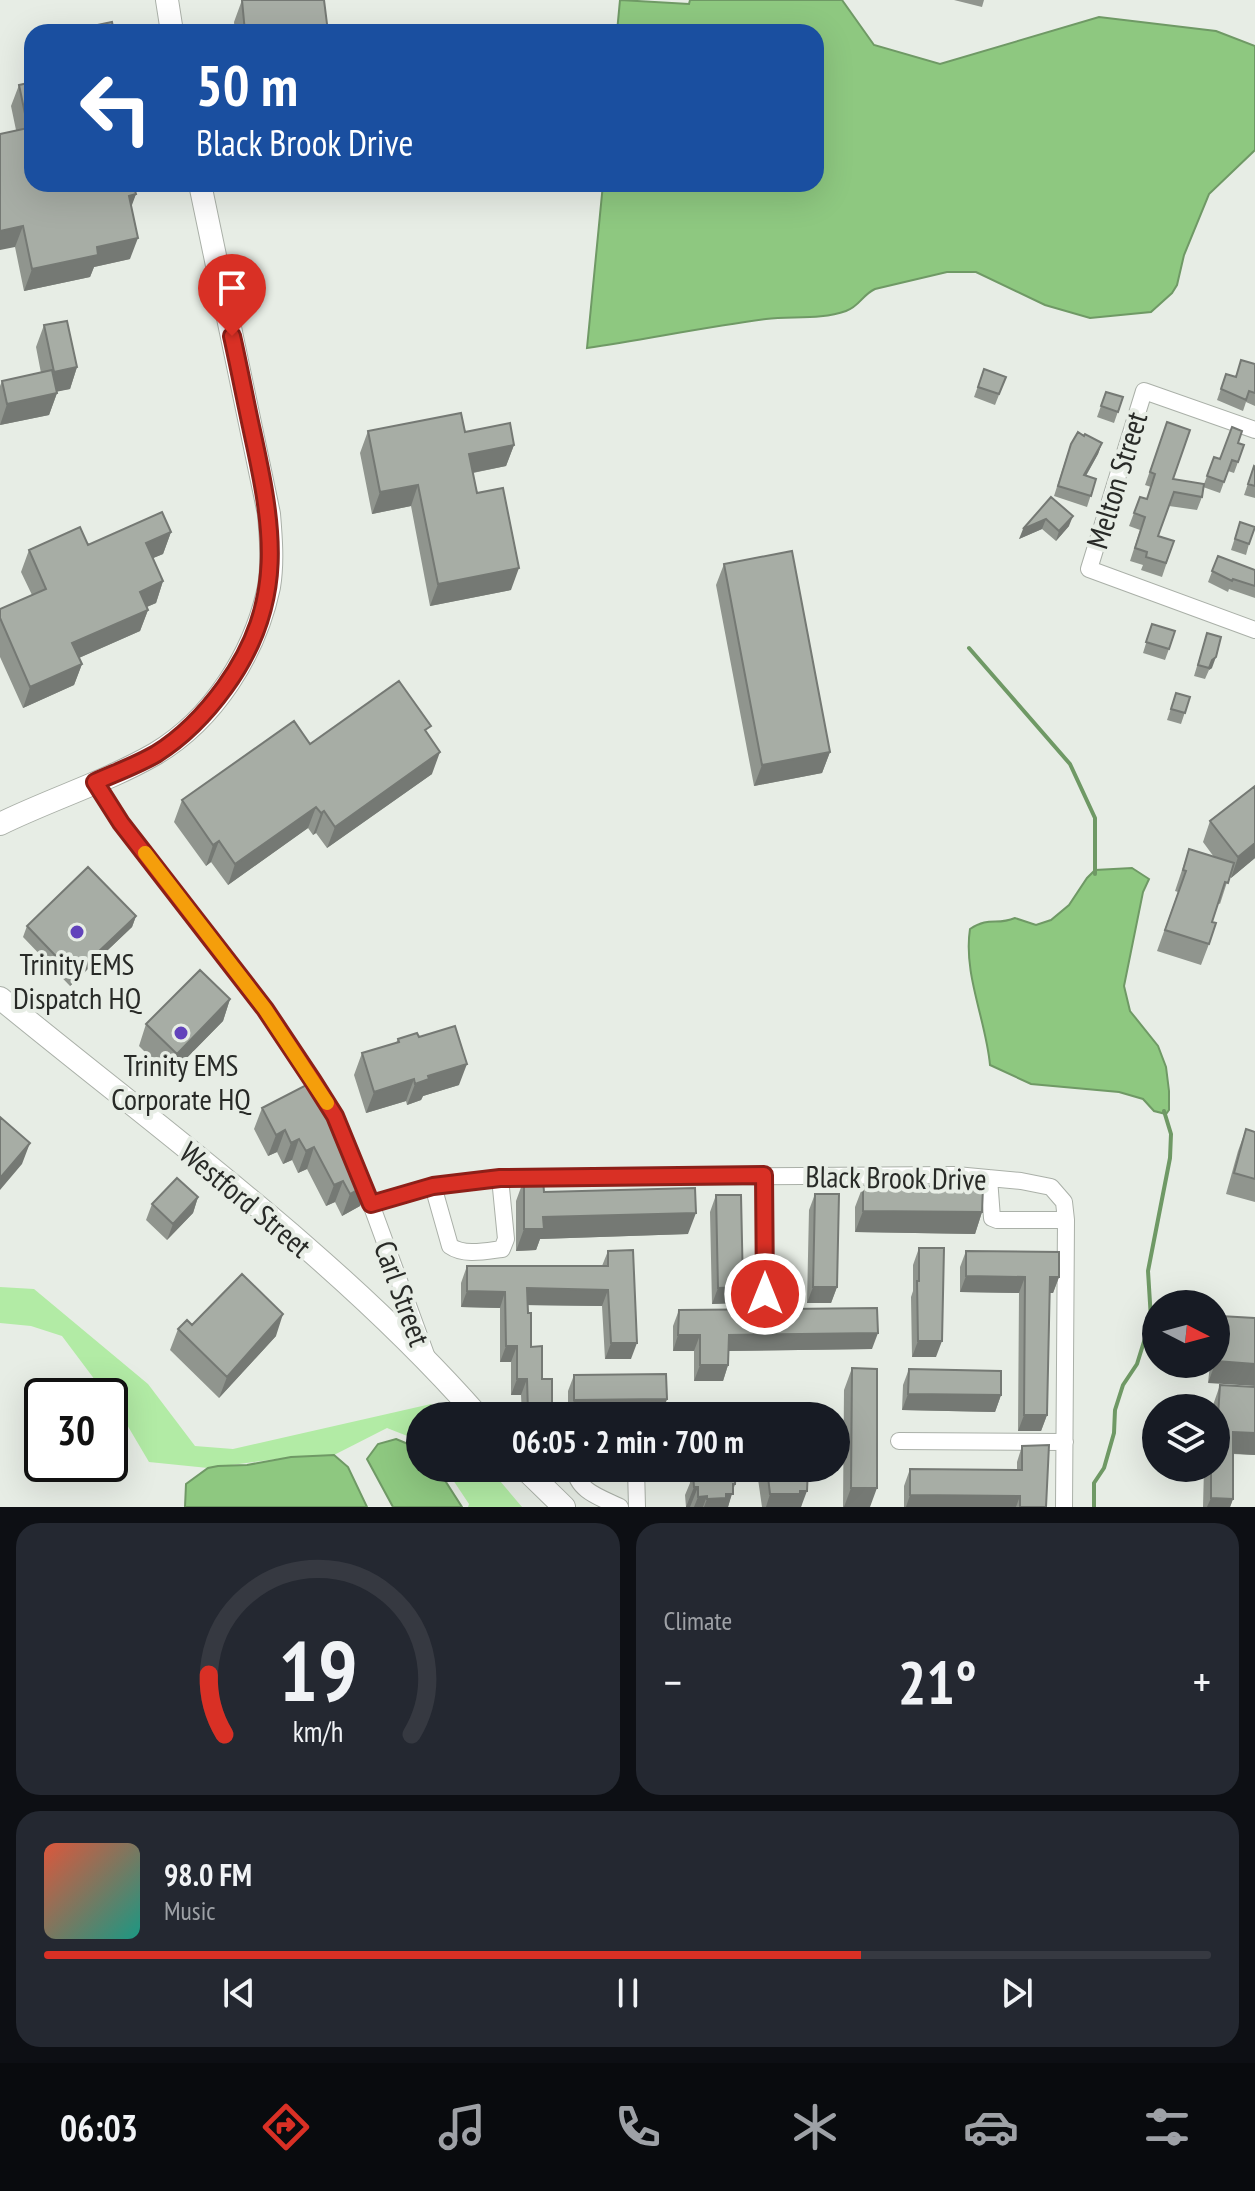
<!DOCTYPE html>
<meta charset="utf-8">
<style>
:root{--surface:#171b24;--page:#242831;--text:#f1f3f6;--muted:#9ea1a6;--line:#363941;--accent:#d93025}
body{margin:0;font-family:"PT Sans Narrow",sans-serif;background:var(--page);color:var(--text);height:100vh;display:flex;flex-direction:column;font-size:30px;white-space:nowrap}
*{box-sizing:border-box;margin:0}
p{font-size:26px;color:var(--muted)}
.icon{flex:none;width:44px;height:44px;fill:none;stroke:currentColor;stroke-width:2;stroke-linecap:round;stroke-linejoin:round}
.map{position:relative;height:1507px;overflow:hidden}
.details{display:flex;flex-direction:column;gap:16px;padding:16px;background:#0d0f14;flex:1}
.details>*{flex:none}
.hud{position:absolute;left:24px;top:24px;width:800px;height:168px;border-radius:24px;box-shadow:0 8px 32px #0002;background:#1a4fa0;color:#fff;overflow:hidden}
.needle{width:52px;rotate:96deg}
.controls{position:absolute;left:1142px;top:1290px;display:grid;gap:16px}
.controls a{display:grid;place-items:center;width:88px;height:88px;border-radius:50%;background:var(--surface);box-shadow:0 8px 32px #0002;font-size:40px}
.speed{position:absolute;left:24px;top:1378px;display:flex;gap:16px;font-size:40px;font-weight:700;text-align:center}
.speed>*{display:grid;place-content:center;width:104px;height:104px;border-radius:50%;background:var(--surface);box-shadow:0 8px 32px #0002;line-height:1}
.speed .limit{border:4px solid #111;border-radius:12px;background:#fff;color:#111}
.pin{position:absolute;display:grid;place-items:center;width:68px;height:68px;color:#fff;margin:-82px -34px;border-radius:50% 50% 50% 0;rotate:-45deg;box-shadow:0 0 8px #0007}
.pin .icon{rotate:45deg}
.me{position:absolute;width:88px;margin:-44px;rotate:0deg;stroke-linejoin:round;filter:drop-shadow(0 0 6px #0008)}
.turn{display:flex;align-items:center;gap:28px;height:168px;padding:0 40px;font-size:36px}
.turn .icon{width:104px;height:104px;stroke-width:2.5}
.turn b{display:block;font-size:56px;line-height:68px}
.big{font-size:60px;font-weight:800;line-height:1.1}
.details .widget{flex:1;display:flex;flex-direction:column;justify-content:center;gap:12px;min-width:0;padding:0 28px;border-radius:24px;background:var(--page)}
.details .dial{align-items:center;gap:0}
.dial svg{height:208px;overflow:visible;fill:none;stroke:var(--line);stroke-width:7;stroke-linecap:round;text-anchor:middle}
.dial text{fill:var(--text);stroke:none}
.song{display:flex;align-items:center;gap:24px}
.cover{width:96px;height:96px;border-radius:12px;background:linear-gradient(135deg,hsl(10 70% 55%),hsl(170 70% 35%))}
.played{height:8px;border-radius:4px;background:linear-gradient(90deg,var(--accent) 70%,var(--line) 70%)}
.keys{display:flex;justify-content:space-around;direction:ltr}
.heat{display:flex;justify-content:space-between;align-items:center;font-size:44px;direction:ltr}
.details .tiles{flex:1;display:grid;gap:16px;grid-template-columns:1fr 1fr}
.widget:last-child{grid-column:span 2}
.trip{position:absolute;left:406px;top:1402px;width:444px;height:80px;border-radius:40px;background:var(--surface);box-shadow:0 8px 32px #0002;font-weight:800;line-height:80px;text-align:center}
.dock{display:flex;height:128px;justify-content:space-around;align-items:center;background:#090b0e;color:var(--muted)}
.dock .icon{width:56px;height:56px}
.dock .active{color:var(--accent)}
.dock b{font-size:36px;color:var(--text)}
.map>svg:first-child{display:block}
</style>
<div class="map">
<svg width="1255" height="1507" viewBox="0 0 1255 1507">
<rect width="100%" height="100%" fill="#e7ede5"/>
<!-- green -->
<path fill="#b2eba5" d="M0 1287 34 1289 148 1384 195 1446 233 1449 431 1404 442 1416H420V1441L387 1428 334 1455 291 1457 208 1468 149 1462 110 1396H107L62 1336 31 1326 0 1323Z
M445 1468H489L522 1507H468L469 1504Z"/>
<!-- water -->
<path fill="#8ec880" stroke="#6f9965" stroke-width="2" d="M620 0 689 4 690 0H842L874 45 940 64 1099 17 1216 31 1255 46V150L1209 194 1184 255 1177 285 1172 293 1151 312 1090 318 1045 305 976 272H947L875 289C862 295 860 306 846 311 821 320 793 316 766 319 706 327 647 339 587 348L603 184H816V32H617Z
M1132 868 1149 879 1143 892 1124 986 1130 1011 1158 1046 1166 1067 1169 1091V1110L1166 1114 1154 1111 1143 1099 1119 1092 1031 1084 990 1065C986 1020 963 974 970 929 990 916 996 926 1015 918L1036 925 1051 920 1069 905 1087 878 1095 870Z
M396 1439 420 1449V1468H437L462 1507H393L367 1459 378 1444Z
M334 1455 348 1467 367 1507H185L186 1484 208 1468 218 1466 247 1465 291 1457Z"/>
<g fill="none" stroke-linecap="round" stroke-linejoin="round">
<!-- stream -->
<path stroke="#6f9965" stroke-width="4" d="M969 648 1070 764 1095 818V874
M1094 1507V1483L1104 1468 1114 1433 1115 1410 1123 1385 1137 1364 1151 1319 1148 1271 1170 1158 1171 1134 1164 1111"/>
<!-- street casing -->
<g stroke="#aab0a8" stroke-width="18">
<path id="street" d="M1255 430 1144 391 1089 569 1255 630
M95 782 121 823 265 1009 335 1116 371 1204 428 1360
M764 1175 765 1294
M989 1178 992 1218 997 1220H1066
M433 1186 450 1246C464 1256 486 1251 502 1249L506 1239 500 1178
M371 1204 433 1186 500 1178 956 1175 1021 1181 1051 1187 1064 1202 1066 1220 1064 1507
M899 1441 1065 1442
M575 1468C576 1491 602 1498 620 1507
M636 1468 637 1507"/>
</g>
<!-- secondary casing -->
<g stroke="#aab0a8" stroke-width="24">
<path id="secondary" d="M167 0 172 32
M0 824C51 799 106 782 155 754 214 719 255 653 269 587 273 563 271 538 269 514L200 184
M0 998C162 1131 339 1258 478 1416
M524 1468 564 1507"/>
</g>
<!-- street -->
<use href="#street" stroke="#fff" stroke-width="16"/>
<!-- secondary -->
<use href="#secondary" stroke="#fff" stroke-width="22"/>
</g>
<!-- wall -->
<path fill="#90958e" d="M242 0 328 32H235L234 22Z
M954 0H984L982 7Z
M19 85 136 194 131 205 130 259 94 267 90 277 24 291 15 247 16 130 11 106Z
M44 325 77 367 70 389 57 391V393L49 415 0 425V386L2 381 41 373 36 347Z
M1255 364V406L1246 402 1243 411 1217 400 1226 374 1236 377Z
M984 369 1006 377 995 405 974 397Z
M1106 392 1123 397 1114 423 1097 417Z
M1167 422 1173 479 1204 484 1214 457 1220 459 1238 443V462L1234 473 1228 471 1220 493 1203 487 1202 497 1197 510 1169 506 1158 536 1174 541 1162 577 1141 570 1143 565 1130 561 1140 530 1129 526 1140 497 1147 499 1151 487 1145 485Z
M368 431 465 432 514 445 506 466 473 473 477 493 511 590 430 606 411 506 372 514 360 453Z
M1102 443 1098 454 1086 476 1096 479 1087 507 1054 496 1067 455Z
M1254 466 1255 467V498L1244 495Z
M1051 497 1069 526 1056 541 1042 529 1019 539Z
M1240 522 1249 544 1246 555 1231 550Z
M171 532 163 554 153 558 163 581 156 603 147 607 148 610 140 631 79 658 82 664 74 685 23 708 0 657V609L32 595 21 572 29 550 88 545Z
M1218 556 1255 570V598L1229 589 1228 592 1208 582Z
M724 564 830 752 822 773 754 786 716 585Z
M1152 624 1169 649 1165 660 1143 653Z
M1207 633 1212 668 1209 670 1205 679 1194 676Z
M1176 693 1190 697 1181 724 1167 720Z
M428 735 432 774 327 848 316 833 313 835 308 828 228 885 211 862 206 866 174 822 182 800 310 744Z
M1210 821 1255 858 1231 878 1229 876 1220 904 1218 903 1212 922 1209 944 1201 965 1157 951 1178 892 1175 891 1189 849 1214 857 1203 842Z
M136 916 132 927 70 986 23 937 27 926Z
M230 999 223 1021 169 1076 139 1046 146 1024Z
M419 1037 459 1085 423 1096 421 1100 407 1105 406 1101 366 1113 354 1075 362 1053 396 1043 398 1039Z
M262 1108 368 1184 360 1206 342 1216 335 1202 326 1206 307 1169 298 1173 292 1160 283 1164 277 1152 268 1156 254 1129Z
M1246 1129 1255 1132V1202L1226 1194 1238 1151Z
M524 1179 544 1192 688 1234 540 1239 536 1250 516 1251V1201Z
M863 1186 982 1212 975 1234 855 1232V1207Z
M815 1194 837 1287 831 1303H807L809 1210Z
M716 1195 743 1287 737 1303 712 1304 710 1212Z
M198 1197 193 1213 167 1240 146 1220 152 1204Z
M919 1248 936 1357H912L911 1297 913 1291V1265Z
M608 1251 631 1359H605L602 1306 528 1305 531 1347 552 1412 550 1416H522L521 1395H511V1362H500V1308L461 1307V1283L467 1266H602Z
M966 1251 1059 1277 1053 1293H1050L1047 1415 1041 1431H1018L1019 1293 960 1292V1267Z
M679 1310 872 1349 728 1351V1365L723 1381H694V1351H673V1326Z
M1220 1316 1255 1318 1208 1383 1210 1364H1216V1325Z
M178 1329 276 1336 219 1398 170 1350Z
M852 1368 870 1507H843L844 1390Z
M909 1369 1001 1395 995 1412 902 1410 903 1385Z
M574 1375 667 1399 661 1415 568 1416V1391Z
M1220 1385 1255 1455 1233 1454V1499L1230 1507H1203L1204 1468H1216V1408H1212Z
M1022 1446 1046 1507H904V1486L910 1469 1017 1470V1462Z
M689 1468H808L801 1507H762L758 1479 735 1480 728 1507H686L685 1495 690 1483Z"/>
<!-- shaded-wall -->
<path fill="#757974" d="M254 184H317L251 192Z
M136 194 128 216 129 196Z
M23 226 15 247 0 250V231Z
M138 238 130 259 94 267 90 277 24 291 32 269 97 247Z
M77 367 70 389 46 394 54 372Z
M57 393 49 415 0 425 7 404Z
M1102 443 1098 454 1080 486 1084 475Z
M514 445 506 466 461 475 469 454Z
M418 485 411 506 372 514 380 492Z
M1073 516 1069 526 1056 541 1059 531Z
M1046 519 1042 529 1019 539 1023 529Z
M171 532 163 554 139 564 146 543Z
M519 568 511 590 430 606 438 584Z
M163 581 156 603 132 613 140 592Z
M148 610 140 631 65 664 72 643Z
M1216 657 1212 668 1209 670 1212 660Z
M82 664 74 685 23 708 30 687Z
M440 752 432 774 327 848 335 827Z
M830 752 822 773 754 786 762 765Z
M316 807 308 828 228 885 235 864Z
M324 811 316 833 313 835 321 813Z
M219 841 211 862 206 866 213 845Z
M1255 843V858L1231 878 1238 857Z
M136 916 132 927 70 986 74 975Z
M230 999 223 1021 169 1076 177 1054Z
M467 1064 459 1085 423 1096 421 1100 407 1105 415 1084 428 1076Z
M414 1079 406 1101 366 1113 374 1092Z
M285 1130 277 1152 268 1156 276 1135Z
M299 1139 292 1160 283 1164 291 1143Z
M30 1143 22 1164 0 1190V1178Z
M314 1147 307 1169 298 1173 306 1151Z
M343 1181 335 1202 326 1206 334 1185Z
M368 1184 360 1206 342 1216 350 1194Z
M198 1197 193 1213 167 1240 173 1224Z
M863 1211 982 1212 975 1234 855 1232Z
M696 1213 688 1234 540 1239 536 1250 516 1251 524 1229 543 1217Z
M966 1276 1025 1277 1019 1293 960 1292Z
M1050 1277H1059L1053 1293H1044Z
M743 1287 737 1303 712 1304 718 1288Z
M813 1287H837L831 1303H807Z
M527 1288 608 1290 602 1306 521 1305Z
M467 1291 505 1292 500 1308 461 1307Z
M283 1314 276 1336 219 1398 227 1377Z
M878 1333 872 1349 723 1351 729 1335Z
M678 1335H700L694 1351H673Z
M918 1341H942L936 1357H912Z
M611 1343H637L631 1359H605Z
M506 1346H517L511 1362H500Z
M1216 1361 1255 1364V1386L1208 1383Z
M700 1365H728L723 1381H694Z
M517 1379H527L521 1395H511Z
M908 1394 1001 1395 995 1412 902 1410Z
M667 1399 661 1415 568 1416 574 1400Z
M528 1412H552L550 1416H526Z
M1024 1415H1047L1041 1431H1018Z
M1233 1432 1255 1433V1455L1225 1453Z
M732 1468H762L758 1479 728 1480Z
M733 1484H735L728 1507H704L707 1499Z
M694 1487H698L690 1507H686Z
M851 1488H877L870 1507H844Z
M807 1491 801 1507H766L770 1494Z
M910 1495 1020 1496 1016 1507H906Z
M707 1496 703 1507H694L698 1497Z
M1211 1498 1233 1499 1230 1507H1207Z"/>
<!-- building -->
<path fill="#a7ada5" stroke="#757974" stroke-width="2" d="M242 0H324L328 32H245Z
M112 22 114 32H64Z
M32 82V184H133L136 194 129 196 138 238 97 247 98 255 32 269 23 226 0 231V134L28 128 19 85Z
M67 321 77 367 54 372 44 325Z
M1241 360 1255 364V393L1249 391 1246 400 1221 389 1226 374 1236 377Z
M984 369 1006 377 999 394 978 387Z
M52 370 57 393 7 404 2 381Z
M1106 392 1123 397 1118 412 1101 406Z
M461 413 465 432 510 423 514 445 469 454 477 493 503 488 519 568 438 584 418 485 380 492 368 431Z
M1167 422 1190 430 1173 479 1204 484 1202 497 1174 492 1158 536 1174 541 1166 563 1146 557 1147 552 1135 548 1145 517 1134 513 1140 497 1147 499 1155 474 1150 472Z
M1232 427 1242 431 1238 443 1244 445 1238 462 1232 460 1224 482 1207 476 1214 457 1220 459Z
M1078 432 1084 436 1085 434 1102 443 1084 475 1096 479 1091 496 1058 486 1071 444Z
M1254 466 1255 467V486L1248 484Z
M1051 497 1073 516 1059 531 1046 519 1023 529Z
M162 512 171 532 146 543 163 581 140 592 148 610 72 643 82 664 30 687 0 618V609L46 589 29 550 80 527 88 545Z
M1240 522 1255 527 1249 544 1235 539Z
M792 551 830 752 762 765 724 564Z
M1218 556 1255 570V586L1233 579 1232 581 1212 571Z
M1152 624 1175 631 1169 649 1146 642Z
M1207 633 1221 637 1216 657 1212 660 1209 668 1198 665Z
M399 681 431 726 425 730 440 752 335 827 324 811 321 813 316 807 235 864 219 841 213 845 182 800 294 721 310 744Z
M1176 693 1190 697 1185 713 1171 709Z
M1255 786V843L1238 857 1210 821Z
M1189 849 1234 863 1228 883 1225 882 1212 922 1216 923 1209 944 1165 930 1186 871 1183 870Z
M88 867 136 916 74 975 27 926Z
M200 970 230 999 177 1054 146 1024Z
M455 1026 467 1064 428 1076 429 1079 415 1084 414 1079 374 1092 362 1053 399 1042 398 1039 417 1033 419 1037Z
M314 1081 368 1184 350 1194 343 1181 334 1185 314 1147 306 1151 299 1139 291 1143 285 1130 276 1135 262 1108Z
M0 1117 30 1143 0 1178Z
M1246 1129 1255 1132V1179L1234 1173Z
M177 1178 198 1197 173 1224 152 1204Z
M524 1179H543L544 1192 695 1188 696 1213 543 1217 544 1229H524Z
M863 1186 983 1187 982 1212 863 1211Z
M815 1194H839L837 1287H813Z
M716 1195H741L743 1287 718 1288Z
M919 1248H944L942 1341H918L917 1281H919Z
M633 1250 637 1343H611L608 1290 527 1288 528 1313H531V1347L542 1346V1379H552V1412H528L527 1379H517V1346H506L505 1292 467 1291V1266H608V1251Z
M966 1251 1059 1252V1277H1050L1047 1415H1024L1025 1277 966 1276Z
M242 1274 283 1314 227 1377 178 1329 187 1320 192 1325Z
M877 1308 878 1333 729 1335 728 1365H700V1335H678L679 1310Z
M1220 1316 1255 1318V1364L1216 1361Z
M852 1368 877 1369V1488H851Z
M909 1369 1001 1371V1395L908 1394Z
M666 1374 667 1399 574 1400V1375Z
M1220 1385 1255 1387V1433L1233 1432V1499L1211 1498V1468H1216V1430H1217Z
M1049 1445 1046 1507H1020V1496L910 1495V1469L1022 1470V1446Z
M698 1468H736L735 1484H733V1494H726V1498L707 1499V1496L698 1497V1487H694L693 1474H698Z
M767 1468H808L807 1491H800V1494H770Z"/>
<g fill="none" stroke-linecap="round" stroke-linejoin="round">
<!-- route casing -->
<g stroke="#8d1f18" stroke-width="20">
<path id="route" d="M232 336C239 367 245 399 252 431 273 527 287 601 225 687 207 712 183 737 156 754 137 765 115 773 95 782L121 823 265 1009 313 1081 335 1116 371 1204 433 1186 500 1178 764 1175 765 1294"/>
</g>
<!-- route -->
<use href="#route" stroke="#d93025" stroke-width="14"/>
<!-- slow -->
<path stroke="#f59e0b" stroke-width="14" d="M145 853 265 1009 327 1103"/>
</g>
<!-- markers -->
<g fill="#6243bb" stroke="#e7ede5" stroke-width="3">
<circle cx="77" cy="932" r="8"/>
<circle cx="181" cy="1033" r="8"/>
</g>
<g text-anchor="middle" dominant-baseline="central" stroke-width="8" stroke-linejoin="round" paint-order="stroke">
<!-- street labels -->
<g font-size="30" fill="#282a27" stroke="#e7ede5">
<text transform="translate(1116 480) rotate(-73)">Melton Street</text>
<text transform="translate(896 1177) rotate(1)">Black Brook Drive</text>
<text transform="translate(246 1199) rotate(40)">Westford Street</text>
<text transform="translate(403 1293) rotate(70)">Carl Street</text>
</g>
<!-- poi labels -->
<g font-size="30" fill="#282a27" stroke="#e7ede5">
<text x="77" y="963">Trinity EMS<tspan x="77" dy="34">Dispatch HQ</tspan></text>
<text x="181" y="1064">Trinity EMS<tspan x="181" dy="34">Corporate HQ</tspan></text>
</g>
</g>
</svg>
<div class="controls">
<a><svg class="needle" viewBox="-14 -14 28 28"><path d="M0-13l5 13h-10z" fill="#e53935"/><path d="M0 13l5-13h-10z" fill="#9ea1a6"/></svg></a>
<a><svg class="icon" aria-label="layers" viewBox="0 0 24 24"><path d="M12 4l9 5-9 5-9-5zM3 14l9 5 9-5"/></svg></a>
</div>
<div class="speed"><div class="limit">30</div></div>
<div class="pin" style="left:232px;top:336px;background:#d93025"><svg class="icon" aria-label="arrive" viewBox="0 0 24 24"><path d="M6 21V4h12l-3 4 3 4H6"/></svg></div>
<svg class="me" style="left:765px;top:1294px" viewBox="-20 -20 40 40"><circle r="17" fill="#d93025" stroke="#fff" stroke-width="3"/><path d="M0-11L8 9 0 5-8 9z" fill="#fff"/></svg>
<div class="trip">06:05 · 2 min · 700 m</div>
<div class="hud">
<div class="turn"><svg class="icon" aria-label="left" viewBox="0 0 24 24"><path d="M17 20v-9H6M10 6l-5 5 5 5"/></svg><div><b>50 m</b>Black Brook Drive</div></div>
</div>
</div>
<section class="details">
<div class="tiles">
<div class="widget dial"><svg viewBox="0 0 100 80">
<path d="M14 69A42 42 0 1 1 86 69"/>
<path d="M14 69A42 42 0 0 1 8 46" stroke="#d93025"/>
<text x="50" y="56" font-size="32" font-weight="700">19</text>
<text x="50" y="72" font-size="11">km/h</text>
</svg></div>
<div class="widget"><p>Climate</p>
<div class="heat"><a>−</a><b class="big">21°</b><a>+</a></div>
</div>
<div class="widget">
<div class="song"><i class="cover"></i><div><b>98.0 FM</b><p>Music</p></div></div>
<div class="played"></div>
<div class="keys"><svg class="icon" aria-label="previous" viewBox="0 0 24 24"><path d="M18 5L8 12l10 7zM5 5v14"/></svg><svg class="icon" aria-label="pause" viewBox="0 0 24 24"><path d="M8 5v14M16 5v14"/></svg><svg class="icon" aria-label="next" viewBox="0 0 24 24"><path d="M6 5l10 7-10 7zM19 5v14"/></svg></div>
</div>
</div>
</section>
<nav class="dock">
<b>06:03</b>
<svg class="icon active" aria-label="directions" viewBox="0 0 24 24"><path d="M12 3l9 9-9 9-9-9zM9 14v-3h6M13 9l2 2-2 2"/></svg>
<svg class="icon" aria-label="music" viewBox="0 0 24 24"><path d="M9 18V5l10-2v13"/><circle cx="6" cy="18" r="3"/><circle cx="16" cy="16" r="3"/></svg>
<svg class="icon" aria-label="phone" viewBox="0 0 24 24"><path d="M5 4h4l2 5-3 2q2 4 5 5l2-3 5 2v4C11 20 4 13 5 4z"/></svg>
<svg class="icon" aria-label="climate" viewBox="0 0 24 24"><path d="M12 3v18M4 7l16 10M4 17L20 7"/></svg>
<svg class="icon" aria-label="car" viewBox="0 0 24 24"><path d="M5 17H2v-5l4-1 3-4h7l3 4 3 1v5h-3M9 17h6M6 11h13"/><circle cx="7" cy="17" r="2"/><circle cx="17" cy="17" r="2"/></svg>
<svg class="icon" aria-label="filters" viewBox="0 0 24 24"><path d="M4 7h16M4 17h16"/><circle cx="9" cy="7" r="2"/><circle cx="15" cy="17" r="2"/></svg>
</nav>
